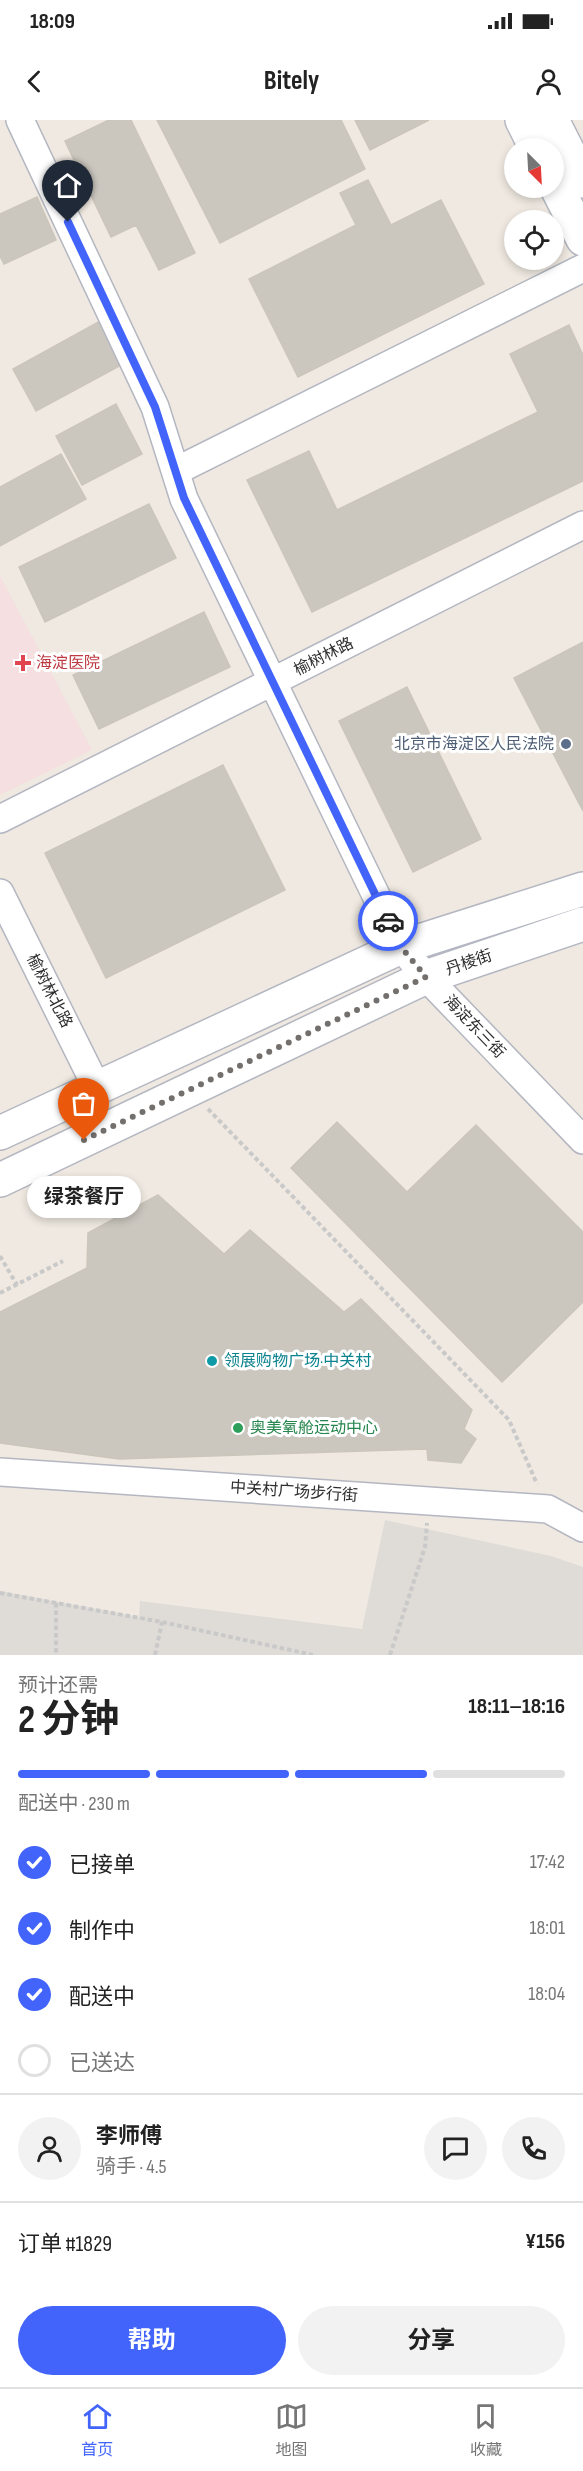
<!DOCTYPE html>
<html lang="zh">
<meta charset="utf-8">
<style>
body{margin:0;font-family:"Sofia Sans Condensed","Noto Sans SC",sans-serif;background:#f2f2f2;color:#222;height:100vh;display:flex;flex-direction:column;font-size:22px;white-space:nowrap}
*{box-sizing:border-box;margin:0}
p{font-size:20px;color:#767676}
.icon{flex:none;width:33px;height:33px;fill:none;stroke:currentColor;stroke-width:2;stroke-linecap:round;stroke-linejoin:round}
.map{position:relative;height:1535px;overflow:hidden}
.sheet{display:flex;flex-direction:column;background:#fff;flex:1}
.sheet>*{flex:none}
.needle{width:39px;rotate:156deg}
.tools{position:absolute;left:504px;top:18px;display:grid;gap:12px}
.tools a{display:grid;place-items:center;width:60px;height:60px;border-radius:50%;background:#fff;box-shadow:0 3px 9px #0003;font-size:30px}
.pin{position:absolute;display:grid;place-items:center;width:51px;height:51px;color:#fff;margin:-62px -26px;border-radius:50% 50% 50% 0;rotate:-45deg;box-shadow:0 0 6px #0007}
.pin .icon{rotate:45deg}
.courier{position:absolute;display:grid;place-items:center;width:60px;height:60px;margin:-30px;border:4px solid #4264fb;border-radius:50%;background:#fff;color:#222;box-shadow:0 2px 8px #0007}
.bubble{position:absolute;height:42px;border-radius:21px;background:#fff;box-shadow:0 3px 9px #0003;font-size:20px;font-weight:700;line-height:42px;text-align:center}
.summary em{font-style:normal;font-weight:700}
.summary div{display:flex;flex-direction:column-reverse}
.summary{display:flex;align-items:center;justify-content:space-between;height:102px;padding:0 18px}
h1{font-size:39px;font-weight:700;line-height:45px}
.bar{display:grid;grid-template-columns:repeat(4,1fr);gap:9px 6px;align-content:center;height:72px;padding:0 18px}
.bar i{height:8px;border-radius:4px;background:#e0e0e0}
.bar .current{background:#4264fb}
.bar p{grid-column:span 4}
.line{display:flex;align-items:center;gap:15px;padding:0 18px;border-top:2px solid #e0e0e0}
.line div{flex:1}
.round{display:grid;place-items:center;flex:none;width:63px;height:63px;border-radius:32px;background:#f2f2f2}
ol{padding:0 18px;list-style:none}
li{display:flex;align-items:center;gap:18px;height:66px}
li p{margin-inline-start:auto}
li .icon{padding:6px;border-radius:50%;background:#4264fb;color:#fff;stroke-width:4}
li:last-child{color:#767676}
li i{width:33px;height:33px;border:3px solid #e0e0e0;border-radius:50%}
.action{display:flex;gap:12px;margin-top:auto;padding:12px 18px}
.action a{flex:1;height:69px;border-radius:36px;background:#4264fb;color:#fff;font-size:24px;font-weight:700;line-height:69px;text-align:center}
.action a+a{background:#f2f2f2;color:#222}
.status{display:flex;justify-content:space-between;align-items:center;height:42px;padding:0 30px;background:#fff;direction:ltr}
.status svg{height:16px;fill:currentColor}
header{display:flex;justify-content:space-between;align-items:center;height:78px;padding:0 18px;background:#fff;font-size:27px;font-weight:700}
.menu{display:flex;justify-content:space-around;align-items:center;height:84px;border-top:2px solid #e0e0e0;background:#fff;font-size:16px;color:#767676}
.menu a{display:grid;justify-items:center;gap:3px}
.menu .current{color:#4264fb}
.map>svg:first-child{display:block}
.medical{fill:#f5dfe0}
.plaza{fill:#dfdcd8}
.building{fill:#cbc7bf;stroke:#cbc5ba;stroke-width:1.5}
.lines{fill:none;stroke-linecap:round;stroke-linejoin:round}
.street-casing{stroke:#b4b7c1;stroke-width:30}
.secondary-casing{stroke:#b4b7c1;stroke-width:36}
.path{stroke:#c9c9c9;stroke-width:4;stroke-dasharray:4.5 3;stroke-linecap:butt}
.street{stroke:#fff;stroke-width:27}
.secondary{stroke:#fff;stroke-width:33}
.done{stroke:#726f6d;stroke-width:6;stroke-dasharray:0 10.8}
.route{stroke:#4264fb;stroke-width:8}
.health-dot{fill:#e0444e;stroke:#fff;stroke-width:2}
.service-dot{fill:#5c6f8a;stroke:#fff;stroke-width:2}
.culture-dot{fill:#0f9aa8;stroke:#fff;stroke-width:2}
.leisure-dot{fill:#2e9e5b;stroke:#fff;stroke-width:2}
.labels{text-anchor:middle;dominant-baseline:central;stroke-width:6;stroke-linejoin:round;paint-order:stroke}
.street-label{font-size:16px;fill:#2e2e2e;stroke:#fff}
.health-label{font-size:16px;fill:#be3a42;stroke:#fff;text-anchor:start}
.service-label{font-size:16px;fill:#4e5e75;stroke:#fff;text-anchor:end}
.culture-label{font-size:16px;fill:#0d838f;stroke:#fff;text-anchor:start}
.leisure-label{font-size:16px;fill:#27864d;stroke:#fff;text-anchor:start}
</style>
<div class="status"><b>18:09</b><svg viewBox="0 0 49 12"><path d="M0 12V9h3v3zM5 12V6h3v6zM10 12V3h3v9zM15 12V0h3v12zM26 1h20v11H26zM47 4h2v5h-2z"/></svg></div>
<header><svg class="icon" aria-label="back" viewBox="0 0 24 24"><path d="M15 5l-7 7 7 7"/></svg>Bitely<svg class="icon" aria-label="person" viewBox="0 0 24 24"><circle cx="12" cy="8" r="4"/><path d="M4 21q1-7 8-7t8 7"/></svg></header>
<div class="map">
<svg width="583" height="1535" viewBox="0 0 583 1535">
<rect width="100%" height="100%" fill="#efe9e1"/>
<!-- medical -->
<path class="medical" d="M0 456 92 630 0 675Z"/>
<!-- plaza -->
<path class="plaza" d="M385 1400 551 1436 583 1447V1535H0V1471L139 1497 140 1481 362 1509Z"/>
<!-- building -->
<path class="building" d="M109 0H131L195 133 159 150 136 105 111 117 65 21Z
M157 0H341L365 49 220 123Z
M355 0H429L370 30Z
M368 60 391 105 441 80 484 164 298 257 249 159 356 105 340 73Z
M37 77 56 120 4 144 0 136V94Z
M102 200 125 243 36 291 13 249Z
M569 205 583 235V361L312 492 247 360 309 331 337 390 538 292 510 234Z
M116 284 142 334 82 365 56 316Z
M61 334 86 379 0 426V367Z
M149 384 176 438 45 502 19 447Z
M204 492 230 547 99 609 73 555Z
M583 522V691L514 558Z
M407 567 481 719 413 752 339 601Z
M223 645 285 770 106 858 45 733Z
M337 1002 407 1072 476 1005 583 1112V1182L502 1262 291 1048Z
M158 1075 224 1134 250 1110 344 1192 361 1179 472 1290 464 1309 476 1319 461 1343 428 1340 427 1329 119 1339 0 1323V1192L87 1148 88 1113Z"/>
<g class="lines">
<defs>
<path id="street" d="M20 0 155 287 184 379 401 827 426 857 583 1020
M176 351 583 148
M0 699 583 405
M0 773 97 968
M0 1352 548 1389 583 1408"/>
<path id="secondary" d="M522 0 536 28
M552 0 583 61
M554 62 583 119
M0 1013 401 827 583 769
M0 1060 426 857 583 804"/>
</defs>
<!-- street casing -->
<use href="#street" class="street-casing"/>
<!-- secondary casing -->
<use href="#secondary" class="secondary-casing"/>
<!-- path -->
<path class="path" d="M208 989 509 1300 537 1364
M0 1136 17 1165
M0 1173 63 1141
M0 1473 162 1502 313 1535
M56 1483V1535
M155 1535 162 1502
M390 1535 425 1427 427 1403"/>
<!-- street -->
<use href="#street" class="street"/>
<!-- secondary -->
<use href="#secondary" class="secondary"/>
</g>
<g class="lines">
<!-- done -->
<path class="done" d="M84 1020 426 857 401 827 388 801"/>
<!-- route -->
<path class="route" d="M68 102 155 287 184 378 388 801"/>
</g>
<!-- markers -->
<path class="health-dot" d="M20 534h6v6h6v6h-6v6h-6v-6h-6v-6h6z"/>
<circle class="service-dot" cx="566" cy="624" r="6"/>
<circle class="culture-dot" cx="212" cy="1241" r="6"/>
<circle class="leisure-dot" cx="238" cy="1308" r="6"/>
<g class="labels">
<!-- street labels -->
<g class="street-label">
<text transform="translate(324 537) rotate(-27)">榆树林路</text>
<text transform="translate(469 843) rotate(-19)">丹棱街</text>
<text transform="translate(49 871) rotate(63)">榆树林北路</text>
<text transform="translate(474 907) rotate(46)">海淀东三街</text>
<text transform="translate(294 1372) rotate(4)">中关村广场步行街</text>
</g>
<!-- health labels -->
<g class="health-label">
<text x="36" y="543">海淀医院</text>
</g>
<!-- service labels -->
<g class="service-label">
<text x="554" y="624">北京市海淀区人民法院</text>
</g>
<!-- culture labels -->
<g class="culture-label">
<text x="224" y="1241">领展购物广场·中关村</text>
</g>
<!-- leisure labels -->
<g class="leisure-label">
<text x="250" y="1308">奥美氧舱运动中心</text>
</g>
</g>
</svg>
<div class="tools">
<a><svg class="needle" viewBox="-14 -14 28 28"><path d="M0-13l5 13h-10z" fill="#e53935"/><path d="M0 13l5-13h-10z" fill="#767676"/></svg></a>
<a><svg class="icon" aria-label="locate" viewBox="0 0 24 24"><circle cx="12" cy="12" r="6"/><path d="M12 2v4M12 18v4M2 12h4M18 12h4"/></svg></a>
</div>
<div class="pin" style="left:84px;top:1020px;background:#ea580c"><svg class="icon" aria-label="bag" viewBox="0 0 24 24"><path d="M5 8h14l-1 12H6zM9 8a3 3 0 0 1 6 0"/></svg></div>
<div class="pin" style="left:68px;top:102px;background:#1f2937"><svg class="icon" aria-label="home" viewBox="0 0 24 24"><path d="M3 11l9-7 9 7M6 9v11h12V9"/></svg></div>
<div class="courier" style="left:388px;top:801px"><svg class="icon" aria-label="car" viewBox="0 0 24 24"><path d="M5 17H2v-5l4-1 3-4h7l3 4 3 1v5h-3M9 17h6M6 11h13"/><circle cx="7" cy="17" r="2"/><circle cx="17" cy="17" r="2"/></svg></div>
<div class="bubble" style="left:27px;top:1056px;width:114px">绿茶餐厅</div>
</div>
<section class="sheet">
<div class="summary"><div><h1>2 分钟</h1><p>预计还需</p></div><em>18:11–18:16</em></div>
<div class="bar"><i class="current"></i><i class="current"></i><i class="current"></i><i></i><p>配送中 · 230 m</p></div>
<ol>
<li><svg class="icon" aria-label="check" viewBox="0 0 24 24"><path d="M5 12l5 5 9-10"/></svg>已接单<p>17:42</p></li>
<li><svg class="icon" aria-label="check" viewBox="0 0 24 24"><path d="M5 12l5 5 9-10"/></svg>制作中<p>18:01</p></li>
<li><svg class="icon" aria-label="check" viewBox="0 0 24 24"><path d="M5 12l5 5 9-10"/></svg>配送中<p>18:04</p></li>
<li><i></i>已送达</li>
</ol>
<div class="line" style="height:108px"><a class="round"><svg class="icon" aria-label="person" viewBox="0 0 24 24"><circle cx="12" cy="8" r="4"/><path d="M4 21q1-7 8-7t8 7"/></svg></a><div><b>李师傅</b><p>骑手 · 4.5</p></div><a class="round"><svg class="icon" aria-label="chat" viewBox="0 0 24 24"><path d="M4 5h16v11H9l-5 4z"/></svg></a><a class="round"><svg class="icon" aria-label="phone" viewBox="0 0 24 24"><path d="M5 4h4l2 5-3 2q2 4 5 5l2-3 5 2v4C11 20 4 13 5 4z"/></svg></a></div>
<div class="line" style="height:78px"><div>订单 #1829</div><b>¥156</b></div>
<div class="action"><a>帮助</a><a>分享</a></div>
</section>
<nav class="menu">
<a class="current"><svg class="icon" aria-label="home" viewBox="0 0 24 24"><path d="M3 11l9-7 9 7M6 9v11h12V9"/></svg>首页</a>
<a><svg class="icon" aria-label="map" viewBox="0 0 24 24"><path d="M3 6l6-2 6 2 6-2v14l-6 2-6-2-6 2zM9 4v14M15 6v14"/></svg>地图</a>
<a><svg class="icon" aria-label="saved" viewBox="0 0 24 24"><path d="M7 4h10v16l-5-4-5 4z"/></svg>收藏</a>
</nav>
